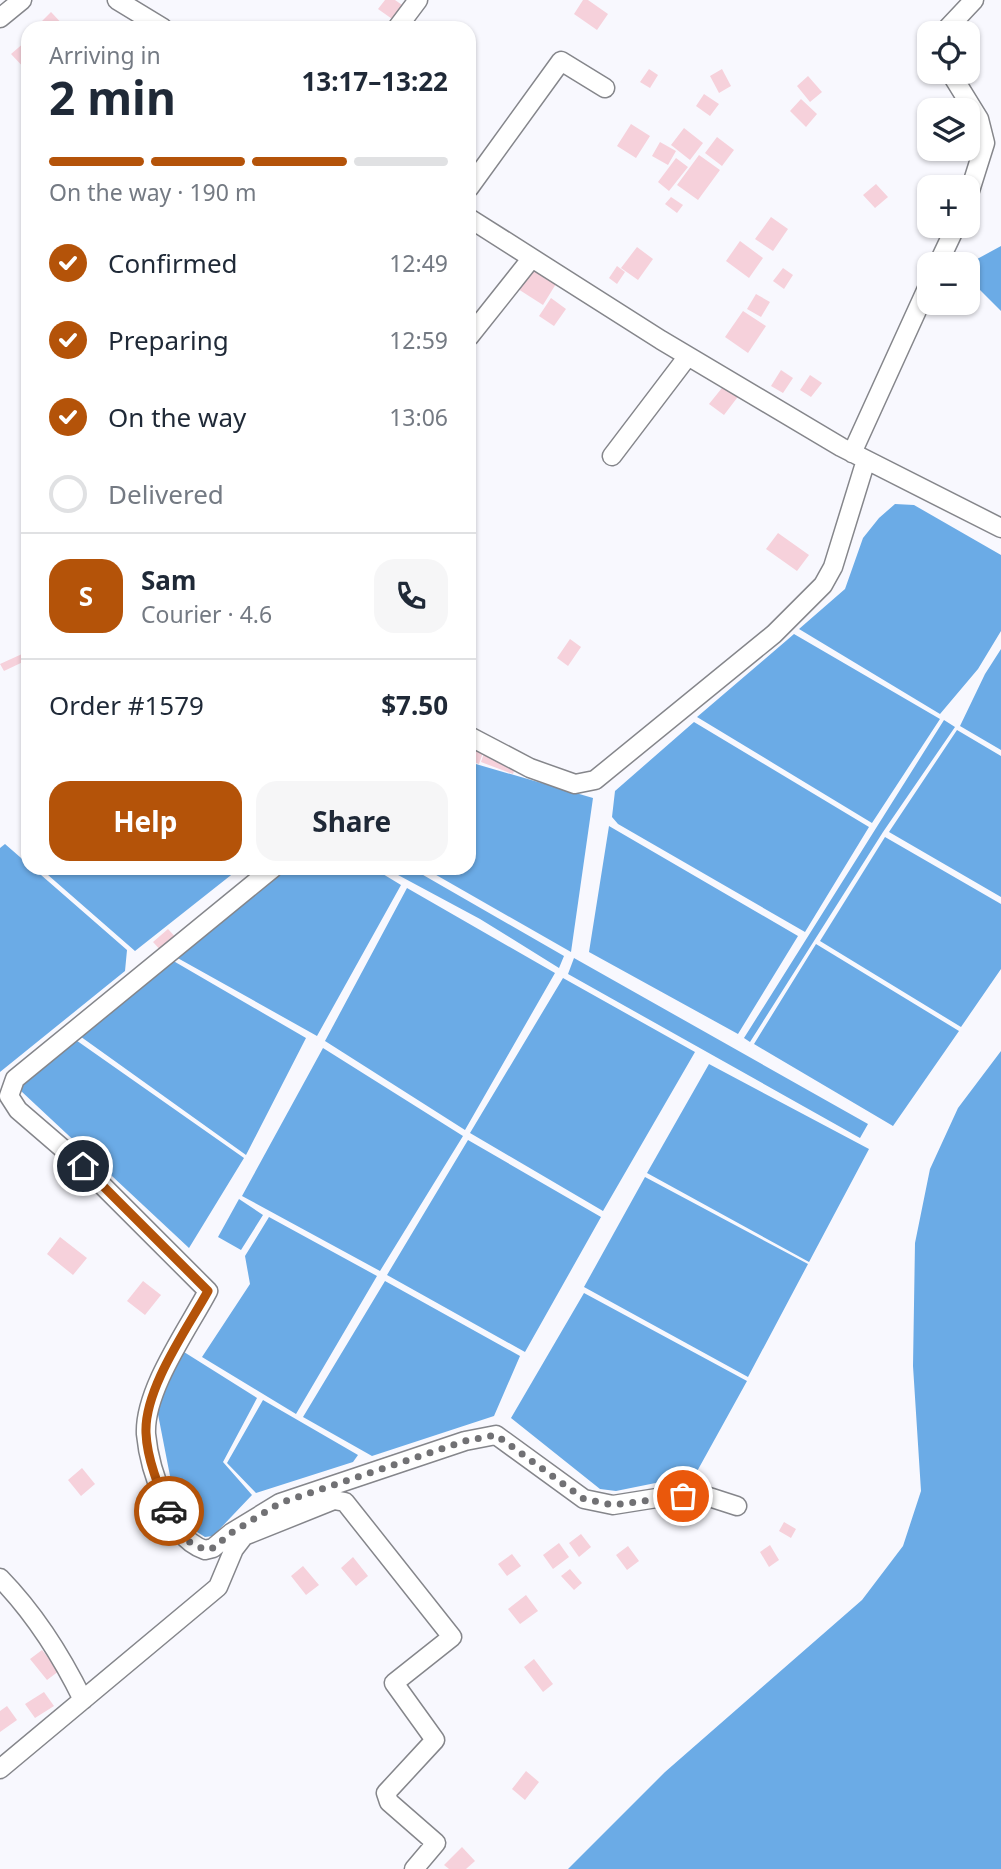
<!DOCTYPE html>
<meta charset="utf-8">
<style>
body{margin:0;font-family:"Noto Sans",sans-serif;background:#f6f6f7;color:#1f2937;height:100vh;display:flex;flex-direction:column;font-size:26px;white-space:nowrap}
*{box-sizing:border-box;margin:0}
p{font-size:23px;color:#747a83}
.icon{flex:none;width:38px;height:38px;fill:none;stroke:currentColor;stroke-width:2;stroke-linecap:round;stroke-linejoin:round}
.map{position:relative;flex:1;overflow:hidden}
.drawer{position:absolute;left:21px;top:21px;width:455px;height:854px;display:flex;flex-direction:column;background:#fff;border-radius:21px;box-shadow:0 2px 5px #0004}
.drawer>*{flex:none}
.fabs{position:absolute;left:917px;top:21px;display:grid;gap:14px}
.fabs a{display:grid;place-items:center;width:63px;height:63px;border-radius:14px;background:#fff;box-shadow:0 2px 5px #0004;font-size:35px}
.pin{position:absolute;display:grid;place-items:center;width:60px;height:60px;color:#fff;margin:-30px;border:4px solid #fff;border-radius:50%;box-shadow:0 2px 7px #0007}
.courier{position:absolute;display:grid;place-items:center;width:70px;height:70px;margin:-35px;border:5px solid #b45309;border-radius:50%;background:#fff;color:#222;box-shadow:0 2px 9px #0007}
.overview em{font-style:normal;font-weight:700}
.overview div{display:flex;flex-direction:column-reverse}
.overview{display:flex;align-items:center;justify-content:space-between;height:119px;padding:0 28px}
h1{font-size:46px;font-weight:700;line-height:52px}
.bar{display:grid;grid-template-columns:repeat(4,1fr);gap:10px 7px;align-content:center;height:84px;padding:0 28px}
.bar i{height:9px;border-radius:5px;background:#e0e1e3}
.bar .current{background:#b45309}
.bar p{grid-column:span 4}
.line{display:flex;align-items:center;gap:18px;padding:0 28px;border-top:2px solid #e0e1e3}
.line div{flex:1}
.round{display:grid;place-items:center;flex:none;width:74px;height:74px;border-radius:21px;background:#f6f6f7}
ol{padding:0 28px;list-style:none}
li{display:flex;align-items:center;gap:21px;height:77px}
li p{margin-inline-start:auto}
li .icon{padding:7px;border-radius:50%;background:#b45309;color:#fff;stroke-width:4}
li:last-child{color:#747a83}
li i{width:38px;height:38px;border:4px solid #e0e1e3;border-radius:50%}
.cta{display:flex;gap:14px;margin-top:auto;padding:14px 28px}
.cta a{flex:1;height:80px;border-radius:21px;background:#b45309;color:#fff;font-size:28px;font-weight:700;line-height:80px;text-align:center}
.cta a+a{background:#f6f6f7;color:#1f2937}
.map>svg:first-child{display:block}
.water{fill:#6babe6}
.building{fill:#f6d1db}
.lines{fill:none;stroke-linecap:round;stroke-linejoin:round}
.minor-casing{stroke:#85868b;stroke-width:21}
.minor{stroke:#fff;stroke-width:18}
.done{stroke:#717174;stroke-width:7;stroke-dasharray:0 12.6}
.route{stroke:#b45309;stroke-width:9}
</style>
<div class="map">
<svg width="1001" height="1869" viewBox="0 0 1001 1869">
<rect width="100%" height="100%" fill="#f8f8fe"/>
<!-- water -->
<path class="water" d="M1001 246V311L968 278V264Z
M895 504 914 505 1001 555V631L978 669 940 714 799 629 845 589 863 538 879 518Z
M794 634 940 719 872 823 697 717Z
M1001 649V750L960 726 985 674Z
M944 720 955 727 883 832 750 1042 744 1038Z
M694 722 869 827 805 932 618 824 612 817 615 791Z
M957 730 1001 756V897L889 832Z
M469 762 593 798 571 952 424 868H469Z
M609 826 798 936 738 1034 589 952Z
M885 837 1001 904V969L961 1027 820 941Z
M5 844 28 864V868H33L127 950 125 971 0 1072V848Z
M40 868H240L135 951Z
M284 868H373L401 885 317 1036 174 956Z
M385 868H411L564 956 559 968 480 919Z
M407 888 555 973 465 1130 325 1041Z
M816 944 959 1031 893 1126 754 1044Z
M574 958 868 1124 860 1138 568 974Z
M170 959 306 1038 246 1155 77 1034Z
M563 978 695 1052 603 1211 470 1133Z
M73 1038 244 1158 189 1248 21 1091 20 1081Z
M323 1048 463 1136 380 1271 242 1196Z
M1001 1051V1869H568L665 1772 862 1600 903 1546 921 1491 913 1366 915 1243 930 1169 958 1108Z
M709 1064 869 1149 809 1262 647 1173Z
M468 1140 601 1217 525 1352 387 1275Z
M645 1177 808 1264 748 1377 584 1287Z
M239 1199 263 1215 241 1250 218 1237Z
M269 1217 377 1276 296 1414 202 1357 250 1284 245 1256Z
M385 1281 520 1356 494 1416 372 1456 303 1417Z
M584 1293 747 1381 695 1475 616 1491 600 1489 511 1418Z
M184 1352 257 1398 223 1462 252 1495 213 1536 205 1537 197 1532 171 1481 156 1404Z
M263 1400 358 1455 353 1462 256 1493 227 1463Z"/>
<!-- building -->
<path class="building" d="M385 0H395L405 7 395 21 378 9Z
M583 0H588L608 14 597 30 574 14Z
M51 12 66 28H43L39 24Z
M25 42 28 45V72L11 54Z
M649 69 658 75 650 88 640 82Z
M722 69 731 86 719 93 710 76Z
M808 76 822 92 810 102 797 86Z
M704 94 719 104 710 116 696 106Z
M801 99 817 114 806 127 790 111Z
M631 124 650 136 636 158 617 146Z
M684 128 703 143 690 160 671 145Z
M717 137 734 150 722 166 705 153Z
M660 142 676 151 668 165 652 156Z
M699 155 720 170 698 200 677 185Z
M676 158 688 167 669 191 658 182Z
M876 184 888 197 875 208 863 195Z
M671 197 683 205 677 213 665 204Z
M771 217 788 229 773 251 755 239Z
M740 241 763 258 749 278 726 261Z
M637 247 653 259 638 280 621 268Z
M534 264 559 279 543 305 518 289Z
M617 266 625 272 617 284 609 278Z
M783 268 793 275 784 289 773 281Z
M756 294 770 302 761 317 747 309Z
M551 298 566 309 554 326 539 316Z
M743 311 766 326 748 353 725 337Z
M781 370 793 378 783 393 771 386Z
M810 375 822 383 811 397 800 390Z
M726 383 740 394 724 415 709 404Z
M778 533 809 555 797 571 766 549Z
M570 639 581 647 568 666 557 658Z
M22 654 25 661 4 671 0 664Z
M469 738 486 744 479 764 469 760Z
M485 750 517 762 513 774 481 762Z
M168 929 178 940 163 953 153 942Z
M60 1237 87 1258 73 1275 47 1254Z
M143 1281 161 1295 145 1315 127 1301Z
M82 1468 95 1484 81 1496 68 1480Z
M784 1522 796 1529 791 1538 779 1531Z
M581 1534 591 1547 579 1557 569 1543Z
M559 1543 569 1557 553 1569 543 1555Z
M770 1545 779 1560 769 1567 760 1552Z
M628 1546 639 1561 627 1570 616 1555Z
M512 1554 521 1566 507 1576 498 1564Z
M353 1557 368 1576 356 1586 341 1568Z
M303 1566 319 1585 306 1595 291 1576Z
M570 1569 582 1583 574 1590 561 1576Z
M526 1595 538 1611 520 1624 508 1609Z
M42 1650 59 1671 47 1680 30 1659Z
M534 1659 553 1684 543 1692 524 1667Z
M44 1692 54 1706 35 1718 25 1704Z
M7 1706 17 1720 0 1732V1711Z
M526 1771 539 1782 525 1800 512 1789Z
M462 1847 475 1861 466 1869H449L444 1865Z"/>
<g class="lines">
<defs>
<path id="minor" d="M117 0 163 28
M0 18 22 0
M397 28 418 0
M943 33 974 0
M950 72 979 119 985 143 968 197
M469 188 561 61 605 88
M469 218 661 340 841 447 1001 528
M938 264 956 226
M469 337 531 259
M852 453 929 284
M612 456 688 356
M469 736 530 768 575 784 595 780 774 634 823 585 833 567 866 460
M273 868 15 1079 9 1096 18 1110 83 1166 208 1291C188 1329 144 1390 146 1434 148 1456 156 1482 165 1502 174 1523 182 1542 205 1550L213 1548 231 1533 280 1503 465 1441 496 1435 584 1499 613 1505 663 1497 703 1495 737 1506
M0 1578C35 1614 61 1655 83 1700
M0 1769 218 1587 234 1549 244 1536 334 1500 345 1502 452 1637 394 1683 435 1740 386 1793 389 1802 436 1843 414 1869"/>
</defs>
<!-- minor casing -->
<use href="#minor" class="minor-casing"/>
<!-- minor -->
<use href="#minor" class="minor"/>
</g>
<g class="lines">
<!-- done -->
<path class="done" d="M169 1511 186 1540 205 1550 213 1548 231 1533 280 1503 465 1441 496 1435 584 1499 613 1505 683 1496"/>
<!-- route -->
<path class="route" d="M83 1166 208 1291C187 1329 144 1389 146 1433 147 1459 159 1488 169 1511"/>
</g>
</svg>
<div class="fabs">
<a><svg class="icon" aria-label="locate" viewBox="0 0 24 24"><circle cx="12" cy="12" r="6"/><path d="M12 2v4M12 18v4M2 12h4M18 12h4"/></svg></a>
<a><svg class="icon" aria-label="layers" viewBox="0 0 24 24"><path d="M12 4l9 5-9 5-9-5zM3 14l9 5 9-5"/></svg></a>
<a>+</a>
<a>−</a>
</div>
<div class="pin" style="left:683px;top:1496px;background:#ea580c"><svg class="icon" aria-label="bag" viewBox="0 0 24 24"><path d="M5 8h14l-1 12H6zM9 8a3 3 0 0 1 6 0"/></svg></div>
<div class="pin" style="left:83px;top:1166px;background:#1f2937"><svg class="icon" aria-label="home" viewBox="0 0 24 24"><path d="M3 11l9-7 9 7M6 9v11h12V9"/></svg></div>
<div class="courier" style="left:169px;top:1511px"><svg class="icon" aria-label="car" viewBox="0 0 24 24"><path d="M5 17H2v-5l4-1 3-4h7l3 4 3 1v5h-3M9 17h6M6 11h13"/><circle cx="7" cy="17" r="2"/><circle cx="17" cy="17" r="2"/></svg></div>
<section class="drawer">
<div class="overview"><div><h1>2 min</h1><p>Arriving in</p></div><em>13:17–13:22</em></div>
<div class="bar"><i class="current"></i><i class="current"></i><i class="current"></i><i></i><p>On the way · 190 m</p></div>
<ol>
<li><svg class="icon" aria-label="check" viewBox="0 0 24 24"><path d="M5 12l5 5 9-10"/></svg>Confirmed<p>12:49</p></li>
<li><svg class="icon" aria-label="check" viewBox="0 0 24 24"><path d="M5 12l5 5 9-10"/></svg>Preparing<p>12:59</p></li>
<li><svg class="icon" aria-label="check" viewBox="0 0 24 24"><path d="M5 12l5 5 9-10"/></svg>On the way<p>13:06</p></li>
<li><i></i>Delivered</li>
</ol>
<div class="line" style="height:126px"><b class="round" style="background:#b45309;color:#fff">S</b><div><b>Sam</b><p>Courier · 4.6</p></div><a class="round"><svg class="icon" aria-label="phone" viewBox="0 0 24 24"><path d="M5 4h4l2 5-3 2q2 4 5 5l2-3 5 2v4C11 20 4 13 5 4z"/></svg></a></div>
<div class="line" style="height:91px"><div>Order #1579</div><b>$7.50</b></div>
<div class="cta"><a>Help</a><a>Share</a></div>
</section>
</div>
